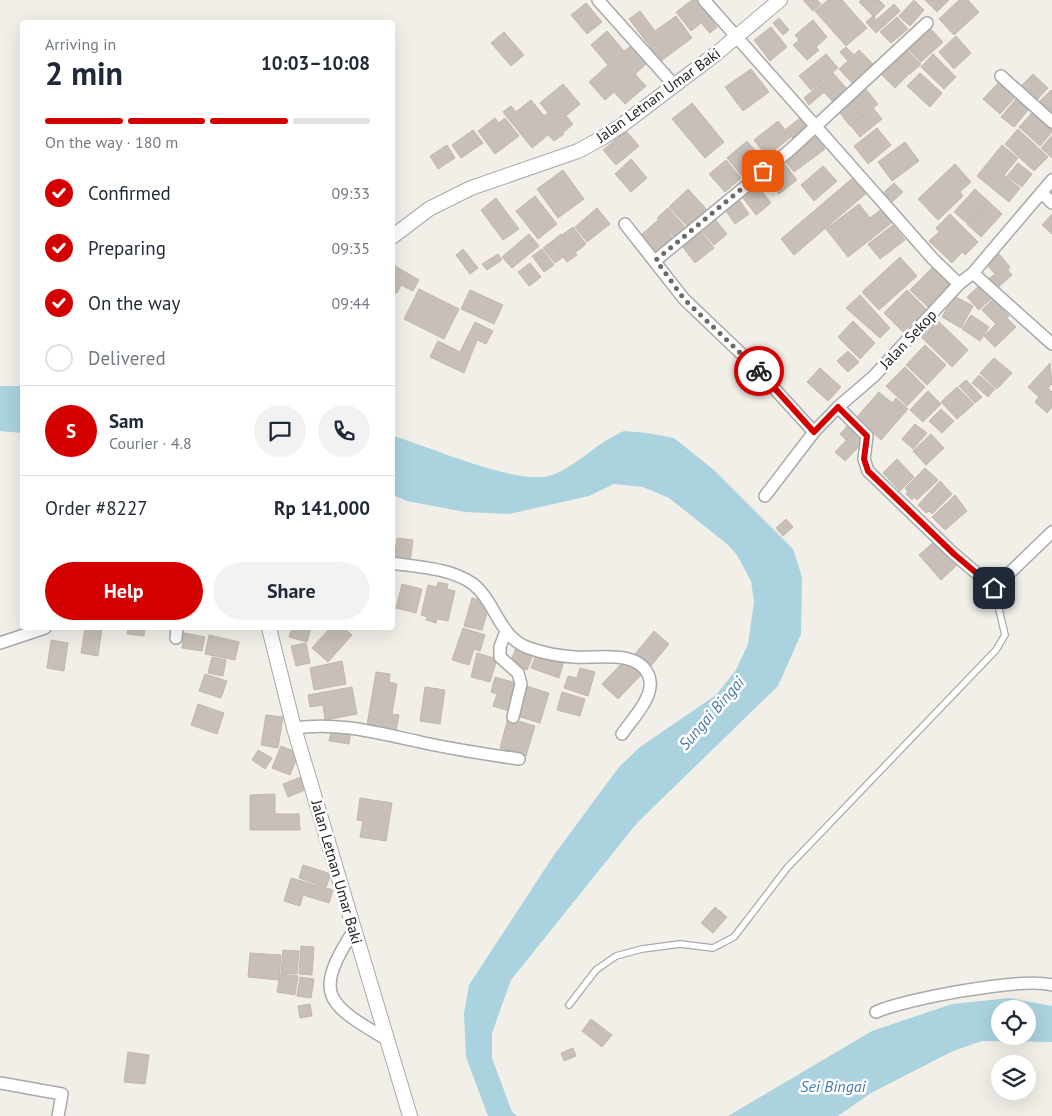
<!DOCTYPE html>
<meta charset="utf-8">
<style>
body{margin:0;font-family:"PT Sans",sans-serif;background:#f2f2f3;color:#1f2937;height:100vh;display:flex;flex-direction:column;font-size:19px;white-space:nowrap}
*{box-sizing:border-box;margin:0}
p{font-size:16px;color:#747a83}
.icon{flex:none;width:28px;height:28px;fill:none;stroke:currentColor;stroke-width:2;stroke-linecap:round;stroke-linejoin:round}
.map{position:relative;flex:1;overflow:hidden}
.sheet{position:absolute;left:20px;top:20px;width:375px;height:610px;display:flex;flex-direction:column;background:#fff;border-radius:5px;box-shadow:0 5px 20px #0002}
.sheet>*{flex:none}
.tools{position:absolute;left:991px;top:1000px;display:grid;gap:10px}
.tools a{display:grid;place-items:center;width:45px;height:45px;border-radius:50%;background:#fff;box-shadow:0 5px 20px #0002;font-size:25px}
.pin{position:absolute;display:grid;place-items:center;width:42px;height:42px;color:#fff;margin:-21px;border-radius:10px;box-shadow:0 2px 8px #0006}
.courier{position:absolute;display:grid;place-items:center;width:50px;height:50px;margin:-25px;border:4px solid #d40000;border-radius:50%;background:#fff;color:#222;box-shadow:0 1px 6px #0007}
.overview em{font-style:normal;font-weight:800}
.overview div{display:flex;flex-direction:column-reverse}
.overview{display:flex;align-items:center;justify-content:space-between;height:85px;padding:0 25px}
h1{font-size:32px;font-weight:800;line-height:38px}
.bar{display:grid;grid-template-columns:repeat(4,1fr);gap:8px 5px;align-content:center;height:60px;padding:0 25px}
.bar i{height:6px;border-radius:4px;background:#e0e1e3}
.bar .on{background:#d40000}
.bar p{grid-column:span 4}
.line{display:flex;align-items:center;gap:12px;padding:0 25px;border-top:1px solid #e0e1e3}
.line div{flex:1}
.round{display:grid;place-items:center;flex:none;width:52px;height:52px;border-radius:26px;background:#f2f2f3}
ol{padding:0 25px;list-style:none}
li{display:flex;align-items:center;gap:15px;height:55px}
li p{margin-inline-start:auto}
li .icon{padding:5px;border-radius:50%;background:#d40000;color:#fff;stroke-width:4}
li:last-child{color:#747a83}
li i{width:28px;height:28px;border:2px solid #e0e1e3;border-radius:50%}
.button{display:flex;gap:10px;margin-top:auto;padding:10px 25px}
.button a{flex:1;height:58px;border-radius:30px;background:#d40000;color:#fff;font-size:20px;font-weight:800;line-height:58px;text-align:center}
.button a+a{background:#f2f2f3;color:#1f2937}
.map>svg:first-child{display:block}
.water{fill:#aad3df;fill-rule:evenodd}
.building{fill:#c7bfb8;stroke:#c4b6ab}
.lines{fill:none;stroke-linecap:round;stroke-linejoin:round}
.service-casing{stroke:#a9a9a9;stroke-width:8}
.minor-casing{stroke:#a9a9a9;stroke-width:14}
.tertiary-casing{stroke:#a9a9a9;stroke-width:16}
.service{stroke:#fff;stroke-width:5.5}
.minor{stroke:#fff;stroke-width:11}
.tertiary{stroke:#fff;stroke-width:14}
.done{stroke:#6b6a68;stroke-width:5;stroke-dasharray:0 9}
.route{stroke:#d40000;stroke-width:6}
.labels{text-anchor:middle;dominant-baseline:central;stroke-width:5;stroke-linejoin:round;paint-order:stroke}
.street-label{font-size:15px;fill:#222;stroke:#fff}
.water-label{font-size:16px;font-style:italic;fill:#4a7aab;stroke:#fff}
</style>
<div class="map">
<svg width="1052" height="1116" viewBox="0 0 1052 1116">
<rect width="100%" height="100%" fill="#f2efe9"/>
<!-- water -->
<path class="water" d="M0 386H22V433L0 431Z
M624 431 648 433 674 438 714 470 793 549 802 577 801 634 778 686 637 823 511 980 492 1033V1058L512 1112 517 1116H488L466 1057 464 1013 469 985 554 855 619 767 640 747 716 695 736 670 748 644 754 602 751 581 737 555 727 544 669 498 643 487 614 484 589 496 509 514 465 512 407 501 393 495V436C429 446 518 487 552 475 579 465 597 442 624 431Z
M1010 998 1052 1006V1042L982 1041 953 1051 871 1093 838 1116H728L872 1031 952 1004ZM1000 1009H1028V1036H1000Z"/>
<!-- building -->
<path class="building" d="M692 0H697L717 27 710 33 701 23 691 31 676 12Z
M803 0H817L821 4 813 11Z
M828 0H842L867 28 846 46 815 11Z
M861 0H879L885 6 874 17 859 2Z
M914 0 924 10 910 26 899 16Z
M925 0H949L937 12Z
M959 0H968L979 12 954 35 939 19Z
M586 3 602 22 587 34 571 15Z
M894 4 900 11 876 33 866 22 873 16 876 20Z
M640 11 655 31 676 16 692 38 661 61 629 19Z
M897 17 908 29 891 43 880 32Z
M779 18 789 30 783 35 773 23Z
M813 20 827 37 816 47 819 50 807 60 793 45 799 40 795 35Z
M771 27 787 47 770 61 754 40Z
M929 27 943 42 921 62 907 48Z
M607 31 624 51 631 46 646 64 635 74 646 86 625 104 614 92 605 100 589 82 608 65 591 45Z
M504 32 524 55 511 66 491 43Z
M956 36 971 53 954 69 939 52Z
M846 47 854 55 859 50 874 65 853 84 839 69 848 61 840 52Z
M905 48 921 64 910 74 895 58Z
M826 54 838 68 811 90 799 76Z
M933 54 956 77 944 89 921 67Z
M896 60 909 74 895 88 881 74Z
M751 69 769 92 743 111 725 87Z
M833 73 848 90 834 103 824 92 809 105 804 98Z
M920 73 942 93 930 107 907 86Z
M1033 74 1048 88 1036 101 1021 86Z
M1001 80 1017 95 1000 114 983 99Z
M563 84 580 104 566 116 573 124 564 132 540 103Z
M864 87 878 104 850 126 837 109Z
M1051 90 1052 91V117L1038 103Z
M1016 99 1029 109 1014 127 1001 117Z
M531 100 544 116 548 113 564 134 554 141 548 135 532 148 503 112 511 106 516 112Z
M692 103 724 142 705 158 672 119Z
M873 108 882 119 860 137 851 126Z
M1035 110 1052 125V132L1040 146 1019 127Z
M804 115 810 124 793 138 786 129Z
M495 118 499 123 505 118 519 136 495 154 478 131Z
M778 121 791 137 767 156 754 140Z
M877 128 891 145 868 164 854 146Z
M1018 129 1048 157 1034 171 1005 144Z
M473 130 483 143 461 158 452 145Z
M626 131 639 146 616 165 603 150Z
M815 135 825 149 794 172 784 159Z
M1052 136V158L1041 148Z
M747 141 766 164 746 181 727 158Z
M905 142 919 161 892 181 878 162Z
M447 145 455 158 438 169 430 156Z
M1002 145 1018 158 1004 175 1020 188 1009 202 977 176Z
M631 159 647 178 631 192 615 174Z
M781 159 797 180 779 194 763 173Z
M726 160 741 178 725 192 709 174Z
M1018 163 1032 174 1022 187 1007 176Z
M955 164 971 182 960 192 963 196 938 220 918 199Z
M823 166 837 181 814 201 801 185Z
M563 170 584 199 558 218 537 189Z
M855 176 869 191 794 255 781 239Z
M755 182 771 203 756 215 740 194Z
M894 183 903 192 891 203 882 194Z
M688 189 708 211 689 228 669 207Z
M975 189 988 201 967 223 954 212Z
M535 196 557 224 538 239 516 211Z
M496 198 519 229 503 240 481 210Z
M738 198 749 214 735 224 724 208Z
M988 201 1002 214 981 237 967 224Z
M859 204 870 218 883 208 894 221 848 257 826 229Z
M597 208 610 224 587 242 575 227Z
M668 208 687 229 676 239 657 218Z
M950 214 978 242 965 255 962 252 952 263 929 241 939 232 936 228Z
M1052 214V234L1042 225Z
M714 218 727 234 714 245 701 229Z
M658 220 674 239 656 254 640 236Z
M893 225 905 240 880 259 868 244Z
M573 227 586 244 576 252 562 235Z
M701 231 714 248 695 263 682 246Z
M529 234 539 246 512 268 502 257Z
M561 234 577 255 567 262 551 242Z
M551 242 563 257 555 263 543 248Z
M463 249 478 268 470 274 456 255Z
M542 249 554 265 544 272 532 256Z
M498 254 502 260 487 270 482 264Z
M999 254 1010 267 1008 270 1012 275 995 290 987 280 995 274 987 265Z
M900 257 917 276 879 310 862 292Z
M530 263 541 277 529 286 518 272Z
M935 265 952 282 928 307 910 290Z
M395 266 419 280 413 291 401 285 397 293 392 291V271Z
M982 283 994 296 979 310 967 297Z
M419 289 459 309 444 339 404 319Z
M470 290 503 305 494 324 461 309Z
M907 290 927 310 903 332 884 313Z
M860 295 890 328 880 338 846 308Z
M954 296 973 306 961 328 942 317Z
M993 299 1009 316 1007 318 1016 327 995 347 984 336 996 324 982 310Z
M971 315 989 327 980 341 962 329Z
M933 316 968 350 952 367 917 333Z
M853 321 875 343 860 359 838 337Z
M475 322 493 331 486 344 477 340 464 373 430 357 438 341 460 352Z
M925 345 946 365 927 385 906 365Z
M848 351 859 362 848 372 837 361Z
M994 358 1012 373 997 389 980 373Z
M1050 363 1052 384 1048 388 1052 392V407L1047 413 1035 402 1039 397 1028 387Z
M905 367 925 387 907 406 886 386Z
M820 368 841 387 828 401 807 382Z
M979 375 995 389 988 397 972 383Z
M966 380 982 397 975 403 959 386Z
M957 387 974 404 957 419 941 402Z
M928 391 941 404 923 422 910 410Z
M879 392 892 403 896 398 908 409 881 440 856 418Z
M941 409 954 421 942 433 929 421Z
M850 423 857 429 846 440 840 434Z
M915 424 927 433 913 449 902 439Z
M857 429 867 438 845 461 835 452Z
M931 434 944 448 926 465 913 451Z
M897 459 914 477 900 491 883 473Z
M925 468 938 480 917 500 914 497 912 500 906 494 908 492 905 488Z
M940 481 952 494 932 514 929 511 926 513 918 505Z
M955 495 967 511 945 530 932 517Z
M786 519 793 527 783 536 776 528Z
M397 538 413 540 410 562 394 560Z
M936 540 957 565 941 580 919 555Z
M438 582 448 584 447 589 455 591 448 621 437 619 436 623 426 620 427 617 421 615 428 585 437 587Z
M402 584 422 589 416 613 396 608Z
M472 598 490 603 482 630 464 626Z
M85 628H102L98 656 81 653Z
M128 628H145L144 636 127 634Z
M292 628H311L307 642 289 637Z
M330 628H344L352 635 328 662 312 648Z
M463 628 485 635 480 651 474 649 469 665 452 660Z
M654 631 669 644 650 667 635 654Z
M184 633 205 637 202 651 182 648Z
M209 635 239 642 235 660 205 654Z
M51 640 68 643 64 671 47 668Z
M306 643 310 663 296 666 291 646Z
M516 648 533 655 527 670 510 663Z
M537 652 564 661 559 678 531 668Z
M477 653 497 659 490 682 471 677Z
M212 657 226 660 223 676 208 673Z
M625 660 641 675 618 699 602 684Z
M342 661 346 684 314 690 310 668Z
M580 668 595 672 588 696 564 688 568 676 577 678Z
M376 672 390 674 389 682 397 684 392 714 399 715 396 730 367 725Z
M205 674 227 681 221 698 199 691Z
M495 677 520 684 512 712 493 706 497 694 491 692Z
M526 686 549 693 540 723 517 716Z
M352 687 357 714 325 720 323 705 310 707 308 695Z
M425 687 445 690 440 724 420 721Z
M562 692 585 699 580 716 557 710Z
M198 704 224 713 217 734 191 725Z
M266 715 283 717 278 748 261 745Z
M508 718 535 726 526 756 500 748Z
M332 727 351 730 349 744 329 741Z
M281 746 299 753 290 775 272 768Z
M258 750 272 758 265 769 252 760Z
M301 777 305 790 288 797 283 784Z
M275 794V814H299L300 830H250V795Z
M360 798 392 803 386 841 360 837 363 821 357 820Z
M303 865 331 874 326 887 299 878Z
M291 878 333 890 329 903 303 895 300 906 284 901Z
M715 907 727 917 713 933 701 923Z
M301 946 314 947 312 975 299 974Z
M283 950 299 951 297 974 281 973Z
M250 953 281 955 279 980 248 977Z
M280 974 298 976 295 995 277 992Z
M300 977 314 979 311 998 297 996Z
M310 1004 312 1016 300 1018 298 1006Z
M591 1019 612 1035 602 1047 582 1031Z
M573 1048 576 1056 564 1061 561 1053Z
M128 1052 149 1055 145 1084 124 1082Z"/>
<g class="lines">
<defs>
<path id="service" d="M569 1005 596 970 616 956 642 949 680 944 713 948 734 937 787 868 996 650 1005 635 994 588"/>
<path id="minor" d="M598 0 674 85
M704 0 933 259 959 284
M1001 76 1052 122
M1042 193 1052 203
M625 224 684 299 751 363 814 432
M656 260 790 150 927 23
M973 273 1052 344
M838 407 867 436 864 459 868 471 954 554 994 588 1052 532
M765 496 814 432 838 407 874 376 959 284 973 273 1052 180
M392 563C418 567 451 568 473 584 496 602 499 638 529 648 543 653 559 656 574 657 595 659 636 649 648 674 658 694 632 719 622 734
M506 631 500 647V657L518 673 521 684 513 717
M176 638 177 628
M0 643 45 628
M294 728C339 722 373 732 416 741 450 749 484 754 519 759
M354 930C313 994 325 1003 386 1039
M876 1012C905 999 1022 977 1052 985
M0 1083 62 1094 58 1116"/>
<path id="tertiary" d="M392 237 429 209 471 188 578 151 602 138 622 125 717 53 780 0
M269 628 294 728 410 1116"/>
</defs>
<!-- service casing -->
<use href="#service" class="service-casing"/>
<!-- minor casing -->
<use href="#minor" class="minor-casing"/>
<!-- tertiary casing -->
<use href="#tertiary" class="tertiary-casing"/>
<!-- service -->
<use href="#service" class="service"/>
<!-- minor -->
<use href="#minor" class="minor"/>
<!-- tertiary -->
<use href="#tertiary" class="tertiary"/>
</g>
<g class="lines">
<!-- done -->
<path class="done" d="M759 371 684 299 656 260 763 171"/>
<!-- route -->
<path class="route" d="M759 371 814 432 838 407 867 436 864 459 868 471 954 554 994 588"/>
</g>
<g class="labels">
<!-- street labels -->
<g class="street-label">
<text transform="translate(658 95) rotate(-36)">Jalan Letnan Umar Baki</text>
<text transform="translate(908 339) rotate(-47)">Jalan Sekop</text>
<text transform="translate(337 872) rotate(74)">Jalan Letnan Umar Baki</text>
</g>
<!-- water labels -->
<g class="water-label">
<text transform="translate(711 713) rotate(-49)">Sungai Bingai</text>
<text x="833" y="1086">Sei Bingai</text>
</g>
</g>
</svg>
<div class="tools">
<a><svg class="icon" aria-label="locate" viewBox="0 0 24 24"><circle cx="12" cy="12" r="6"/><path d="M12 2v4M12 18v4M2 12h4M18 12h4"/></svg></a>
<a><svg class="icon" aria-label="layers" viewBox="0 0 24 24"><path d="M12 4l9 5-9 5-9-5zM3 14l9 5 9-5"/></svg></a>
</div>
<div class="pin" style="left:763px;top:171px;background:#ea580c"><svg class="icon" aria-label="bag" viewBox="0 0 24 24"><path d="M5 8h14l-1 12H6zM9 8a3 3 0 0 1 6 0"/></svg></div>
<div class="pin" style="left:994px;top:588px;background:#1f2937"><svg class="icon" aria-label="home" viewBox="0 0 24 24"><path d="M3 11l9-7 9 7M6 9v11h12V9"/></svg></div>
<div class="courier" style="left:759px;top:371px"><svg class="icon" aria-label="bike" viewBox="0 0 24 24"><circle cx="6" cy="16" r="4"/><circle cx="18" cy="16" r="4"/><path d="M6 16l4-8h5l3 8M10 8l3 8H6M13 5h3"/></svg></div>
<section class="sheet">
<div class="overview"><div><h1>2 min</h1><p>Arriving in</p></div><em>10:03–10:08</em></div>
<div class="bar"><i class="on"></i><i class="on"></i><i class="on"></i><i></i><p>On the way · 180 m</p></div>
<ol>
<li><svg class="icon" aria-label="check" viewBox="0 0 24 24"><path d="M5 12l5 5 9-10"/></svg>Confirmed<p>09:33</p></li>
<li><svg class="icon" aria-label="check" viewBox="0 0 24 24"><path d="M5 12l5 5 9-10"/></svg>Preparing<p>09:35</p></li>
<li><svg class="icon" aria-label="check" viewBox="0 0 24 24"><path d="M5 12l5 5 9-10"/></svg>On the way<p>09:44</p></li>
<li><i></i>Delivered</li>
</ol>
<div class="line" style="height:90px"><b class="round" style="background:#d40000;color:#fff">S</b><div><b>Sam</b><p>Courier · 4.8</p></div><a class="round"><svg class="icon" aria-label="chat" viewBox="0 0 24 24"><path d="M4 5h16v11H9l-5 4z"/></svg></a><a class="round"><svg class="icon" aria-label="phone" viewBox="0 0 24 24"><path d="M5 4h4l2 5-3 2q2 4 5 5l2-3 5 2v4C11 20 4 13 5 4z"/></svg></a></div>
<div class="line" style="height:65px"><div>Order #8227</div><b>Rp 141,000</b></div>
<div class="button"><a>Help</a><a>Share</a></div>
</section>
</div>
